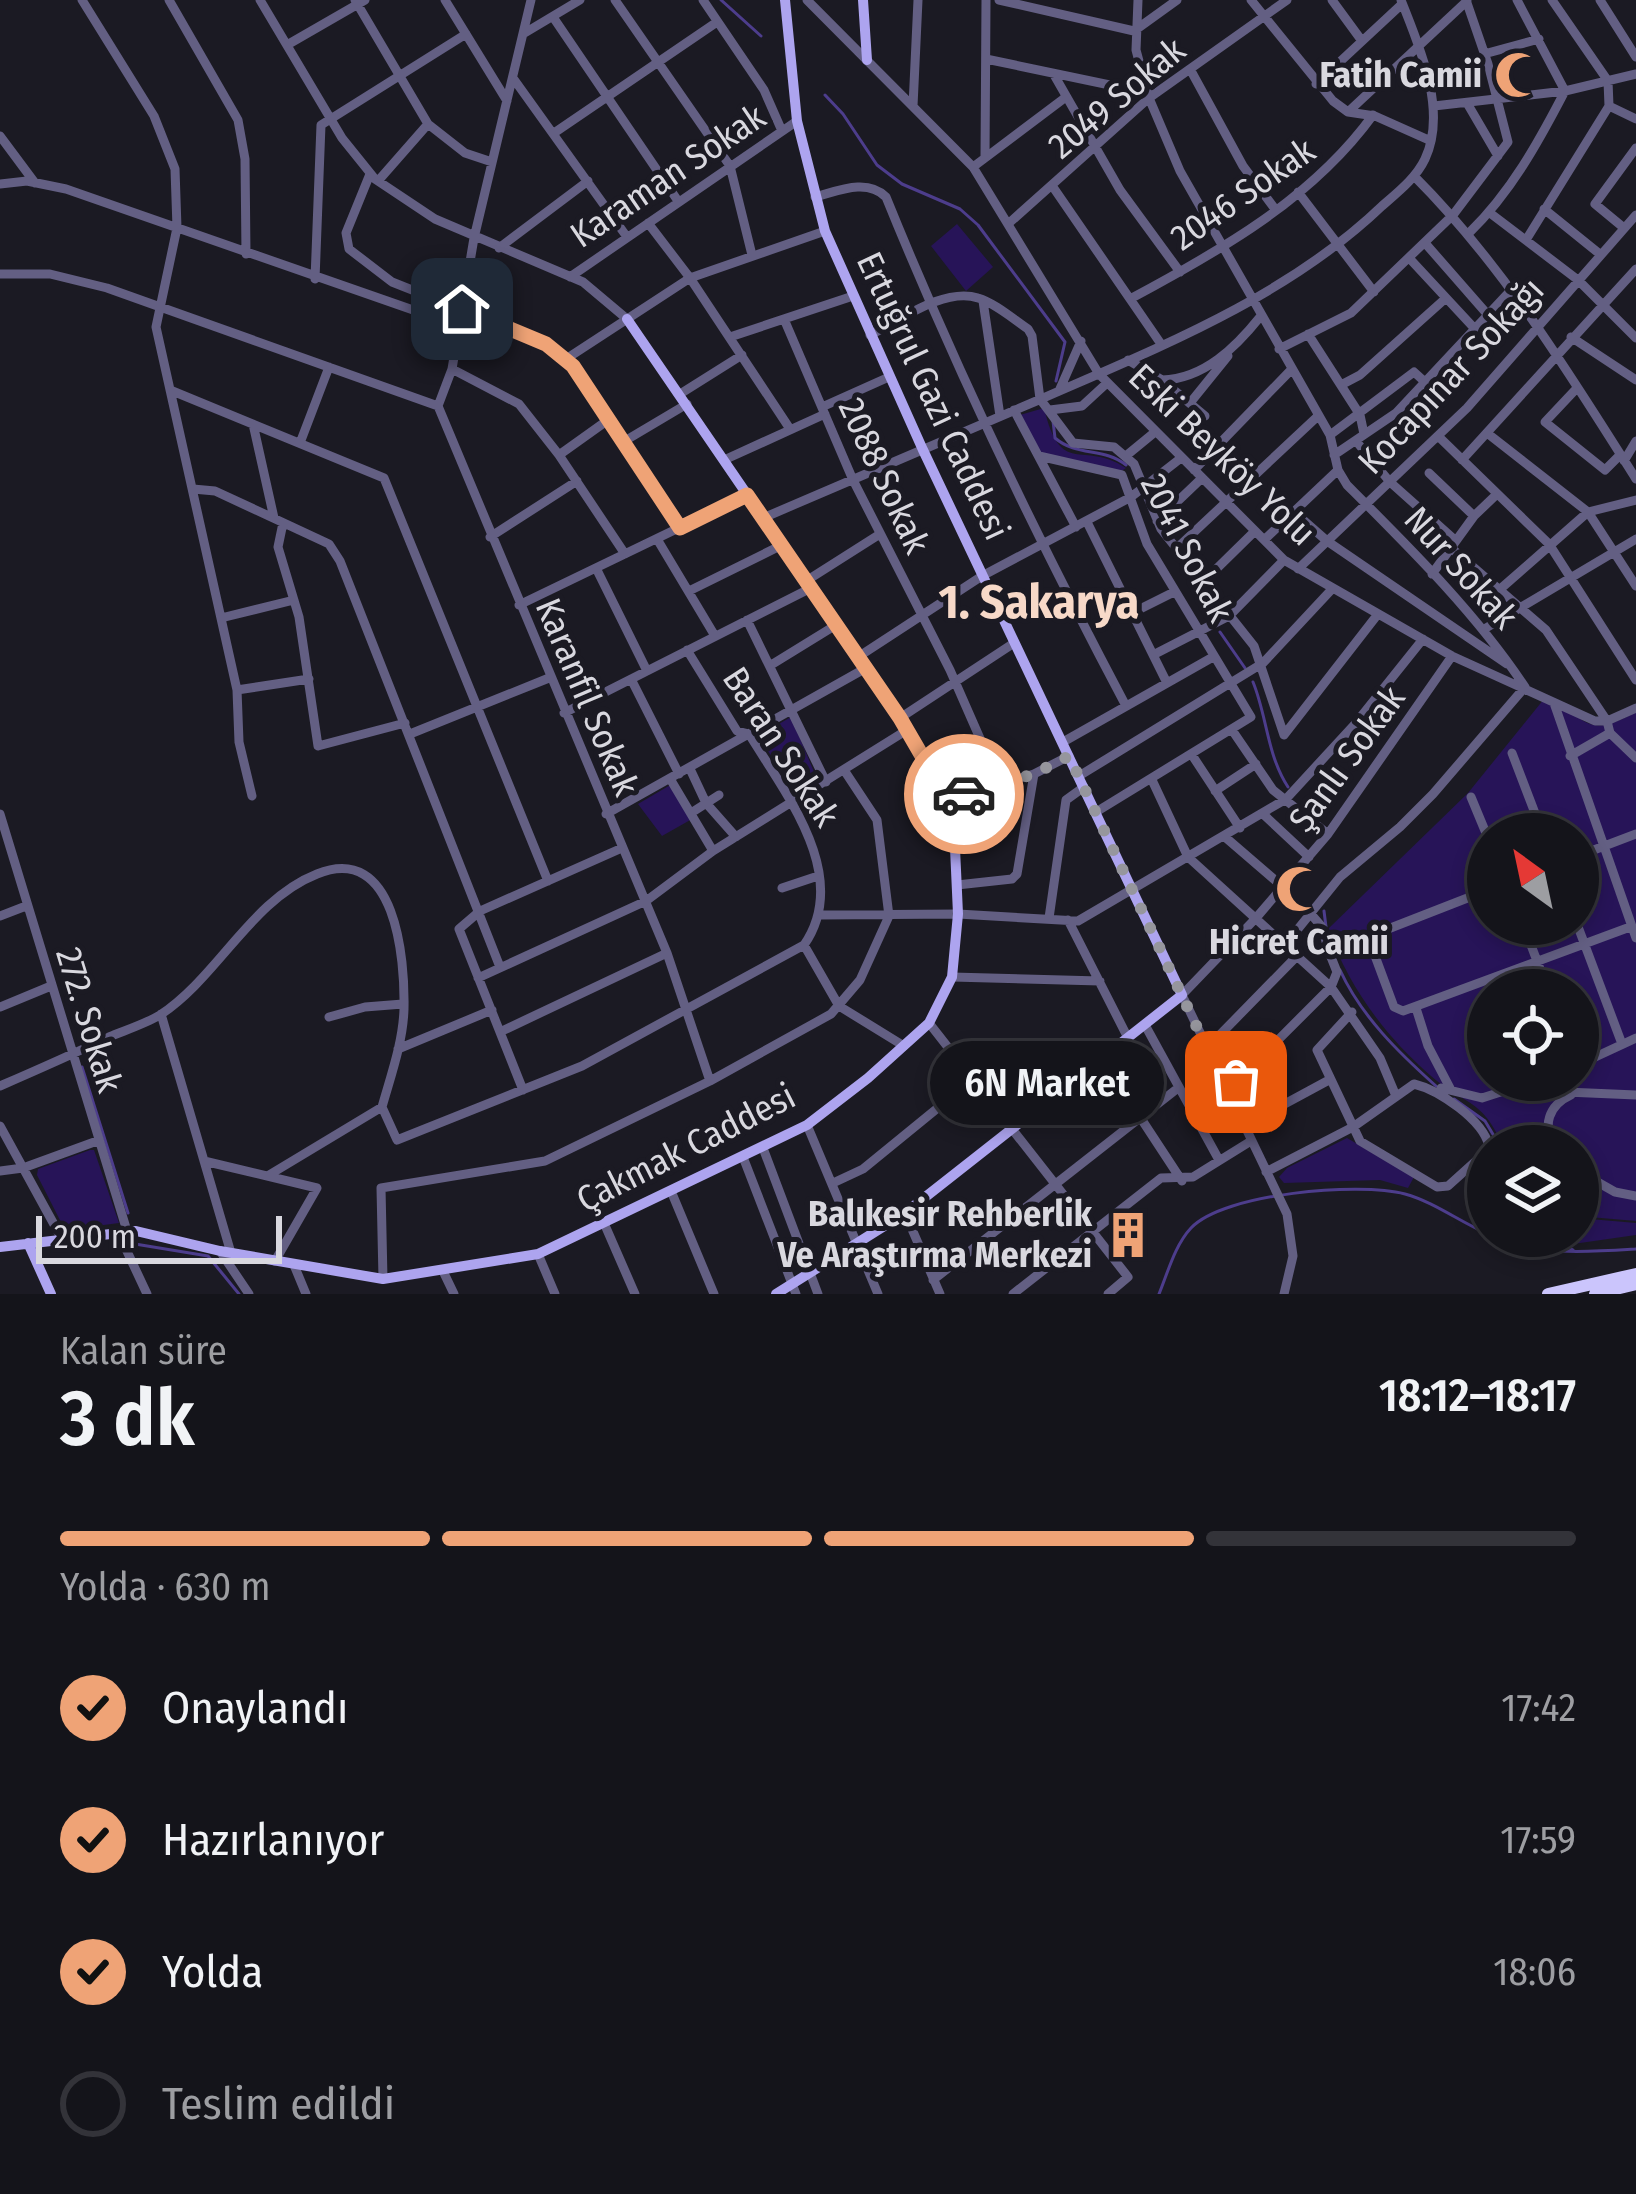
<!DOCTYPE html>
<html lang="tr">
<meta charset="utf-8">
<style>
body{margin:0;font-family:"Fira Sans Condensed",sans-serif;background:#212127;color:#f1f3f6;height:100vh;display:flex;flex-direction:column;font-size:45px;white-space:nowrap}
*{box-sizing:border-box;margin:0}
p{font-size:39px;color:#9d9ea2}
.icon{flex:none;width:66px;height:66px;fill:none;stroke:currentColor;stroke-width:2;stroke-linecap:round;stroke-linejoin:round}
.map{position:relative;height:1294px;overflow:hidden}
.panel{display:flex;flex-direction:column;background:#14141a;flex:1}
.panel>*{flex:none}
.needle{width:78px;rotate:327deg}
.tools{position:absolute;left:1467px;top:813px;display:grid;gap:24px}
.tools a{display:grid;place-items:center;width:132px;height:132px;border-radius:50%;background:#14141a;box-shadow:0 6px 18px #0003,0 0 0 3px #333339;font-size:60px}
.scale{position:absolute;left:36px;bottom:30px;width:246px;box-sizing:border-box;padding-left:12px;border:6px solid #d9d8df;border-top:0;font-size:33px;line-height:42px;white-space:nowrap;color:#d9d8df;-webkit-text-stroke:9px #1b1a23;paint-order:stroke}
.pin{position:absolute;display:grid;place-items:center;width:102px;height:102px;color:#fff;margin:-51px;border-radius:24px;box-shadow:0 6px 18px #0006}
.courier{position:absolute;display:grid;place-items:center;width:120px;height:120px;margin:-60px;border:9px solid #efa376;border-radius:50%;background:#fff;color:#222;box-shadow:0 3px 15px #0007}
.bubble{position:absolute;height:84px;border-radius:42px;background:#14141a;box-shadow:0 6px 18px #0003,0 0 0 3px #333339;font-size:39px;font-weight:600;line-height:84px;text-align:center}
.head em{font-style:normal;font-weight:600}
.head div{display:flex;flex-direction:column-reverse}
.head{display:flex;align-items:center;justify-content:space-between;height:204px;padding:0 60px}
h1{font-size:78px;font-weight:600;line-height:90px}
.bar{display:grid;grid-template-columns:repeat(4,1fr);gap:18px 12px;align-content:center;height:144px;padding:0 60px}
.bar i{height:15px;border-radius:9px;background:#333339}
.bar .current{background:#efa376}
.bar p{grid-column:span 4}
ol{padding:0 60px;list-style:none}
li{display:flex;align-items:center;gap:36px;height:132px}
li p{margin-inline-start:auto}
li .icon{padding:12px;border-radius:50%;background:#efa376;color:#111;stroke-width:4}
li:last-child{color:#9d9ea2}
li i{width:66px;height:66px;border:6px solid #333339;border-radius:50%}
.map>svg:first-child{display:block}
.green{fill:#271458;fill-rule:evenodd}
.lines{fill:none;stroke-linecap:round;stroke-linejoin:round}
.stream{stroke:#4d3d8c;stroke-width:3}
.minor{stroke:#635f83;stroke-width:9}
.major{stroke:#ada4ef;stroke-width:10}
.highway{stroke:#cbc5fc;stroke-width:12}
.done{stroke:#96969d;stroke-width:12;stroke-dasharray:0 21.6}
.route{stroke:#efa376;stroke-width:15}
.labels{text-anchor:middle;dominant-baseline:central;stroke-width:10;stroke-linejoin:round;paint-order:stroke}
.poi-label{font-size:36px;font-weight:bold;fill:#d9d8df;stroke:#1b1a23;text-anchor:end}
.street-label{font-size:36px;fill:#d9d8df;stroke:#1b1a23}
.district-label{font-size:48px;font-weight:bold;fill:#f7d9c8;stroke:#1b1a23}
</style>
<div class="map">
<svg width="1636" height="1294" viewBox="0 0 1636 1294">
<rect width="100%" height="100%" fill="#1b1a23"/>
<!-- green -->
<path class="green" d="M957 224 993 267 966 291 931 246Z
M1044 408C1061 479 1082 439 1126 468L1120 472 1041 453 1020 415Z
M1544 699C1591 717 1583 741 1636 712V1221L1578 1216V1146H1503C1482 1098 1466 1106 1431 1076 1384 1035 1349 987 1328 929L1468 793ZM1488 834H1578V924H1488ZM1488 990H1578V1080H1488Z
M791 717 817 779 795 792 758 736Z
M672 784 692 819 662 836 638 804Z
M1347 1138 1414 1177 1408 1188 1380 1180 1284 1183 1279 1177 1287 1168Z
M90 1150H94L119 1223 65 1230 37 1175 38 1169Z
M1578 1218 1636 1223V1235L1573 1244 1557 1236H1578Z"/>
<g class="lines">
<!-- stream -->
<path class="stream" d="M721 0 761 36
M825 95 843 114 877 165 902 184 960 209 978 225 1065 342 1056 381
M1053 421 1055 438C1077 457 1104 447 1126 465
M1220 632 1245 668
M1253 682C1267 716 1267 755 1288 787
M1324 911 1326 927
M1340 970C1361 1016 1399 1053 1436 1086
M82 1067 128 1213
M1454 1099 1485 1121 1500 1146
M1492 1236C1537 1256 1588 1252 1636 1249
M1549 1236 1573 1250
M135 1244 208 1256 239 1294
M1159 1294C1168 1272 1175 1245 1191 1228 1224 1193 1359 1182 1405 1194 1434 1202 1460 1222 1488 1234"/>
<!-- minor -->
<path class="minor" d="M82 0 154 116 175 169 177 228 156 327 237 690 239 742 252 796
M169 0 238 120 245 159 246 254
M260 0 342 138 375 179 435 219 583 282 627 319
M355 0 428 124 465 153 492 162
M445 0 507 101
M615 0 730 166 752 255
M703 0 764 90 782 131
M807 0 973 167 1099 374 1284 560 1452 656 1595 721H1607
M999 0 1134 31 1177 0
M1138 0 1136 50 1149 98 1180 171 1330 435 1338 470 1347 485C1409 547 1476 613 1525 687L1433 794 1400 827 1340 877 1285 945
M1251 0 1333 101 1348 112 1375 116 1431 141
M1332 0 1362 41
M1600 0 1636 57
M553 17 678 201
M523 34 580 0
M287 45 365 0
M1484 54 1539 39
M986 59 1148 93
M1190 69 1243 166 1275 209
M1053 73 1120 190 1180 272
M513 78 627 237
M1316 84 1402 4
M1467 103 1498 156
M913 106 918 0
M1434 106 1565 91 1636 74
M1609 106 1636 119
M1348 112 1467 1
M554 133 717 22
M0 136 35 183
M985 158 1066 97
M973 167 985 158 986 0
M370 174 346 233 349 249 392 282 546 343 566 359 679 528
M1414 176C1503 265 1569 373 1636 479
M378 181 428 124
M0 184 27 181 66 189 459 326
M1053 187 1161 344
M1298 192 1374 292
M815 197C838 191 867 178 886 197 957 372 1038 540 1126 706
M1544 209 1601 255
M1490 213 1578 280 1636 338
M648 223 690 278 790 429
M1008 224 1149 98 1287 0
M1624 228 1595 204 1636 148
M1469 233C1511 192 1538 143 1565 91L1517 0
M1526 240 1609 106 1608 81 1552 0
M1425 243 1488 315
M499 248 588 181
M1410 259 1475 329
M0 274H50L107 288 438 406
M570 277 797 121
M315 279 321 125 466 34
M1130 299C1220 251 1312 199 1373 115
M983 301 1000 416
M784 319 853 480 950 670 1000 784
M1308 334 1360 415 1364 434
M870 335C899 321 944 287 978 298 995 303 1013 319 1028 329L1032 336 1040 399 1073 443 1114 447 1134 464 1161 529 1254 646 1284 735
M730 337 853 296
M1571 337 1636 380
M1279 349 1351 313 1453 215 1508 142 1488 64 1466 0
M566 359 690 278 825 231
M1128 360 1162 380C1204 379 1236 347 1260 317
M452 369 519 404 559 455 625 554
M1163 381 1205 416
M1425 382 1512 289
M1341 385 1360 375 1446 298
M1577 388 1545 422 1605 470 1620 455
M170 390 384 478 548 881
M1059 391 1081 341
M680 394 742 355
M1190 403 1228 356
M438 406 667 953 710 1081
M438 406 452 369 474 238 531 0
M822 407 889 377
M1014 410 1076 527
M1050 410 1082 406 1107 383
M253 424 274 518
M1487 433 1588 512 1636 586
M1330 435 1414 372 1425 382 1396 413 1334 455
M1438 436 1549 544 1636 680
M1356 441 1390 482 1455 540
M623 442 687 404
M300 443 329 367
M559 455 608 420
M1127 455 1155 432
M1039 456 1122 475 1147 544 1251 717 1096 812
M724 460 825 414
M1462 460 1636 269
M1624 461 1636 441
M1194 470 1291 370
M1429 473 1474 516
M193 489 215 491 329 544 340 561 500 967
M1294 512 1327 541 1507 664
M763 518C856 479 948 438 1041 399 1160 347 1287 297 1382 206 1398 192 1416 178 1425 159 1448 110 1419 46 1401 0
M1157 521 1202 478
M1087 522 1167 683
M283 523 278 547 299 617 318 746 405 723
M490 537 577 481
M657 539 715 636
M1264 540 1338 470
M1450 547 1546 630 1607 721 1610 733 1636 758
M1176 549 1318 416
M596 568 647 671
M1298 569 1467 408 1636 215
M1432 574 1474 516 1497 494
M806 581 880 534
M1201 584 1255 531
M689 591 782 545
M1498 591 1588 512 1636 500
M519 605 747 495
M1132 613 1174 592
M221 618 294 600
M747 620 826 782
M1486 628 1636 539
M1153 655 1229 616 1284 560
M858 657 982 576 1131 497 1181 458
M771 665 836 625
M631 679 679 774
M237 690 309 679
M1554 703 1636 938
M564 713 811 588
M900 718 1014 643
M1607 721 1636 708
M1232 730 1273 790 1328 834
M410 734 549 678
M1284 735 1378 614
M1063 742 1213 657
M1512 753 1543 834
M1192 755 1240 828
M1570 756 1610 733
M691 771 706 803 736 837
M1079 776 1263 663 1333 588
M1152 780 1188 857 1331 987 1380 1058 1396 1096
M672 782 713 851
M1215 791 1256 764
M1471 797 1488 838
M947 799 1034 774 1069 756
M691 813 719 795
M0 814 127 1231
M606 814 866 668
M1263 814 1309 857
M1225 837 1283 887
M1578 856 1636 834
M957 885 1012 879 1017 874 1034 774
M782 888 818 876
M1310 913 1322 927 1329 952 1488 890
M820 915 958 914 1078 921 1286 799 1355 724 1423 639
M0 916 26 906
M1049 918 1066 800 1084 787
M1068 920 1128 1038
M1523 924 1548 990
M1577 924 1622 1044
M1368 937 1394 1007 1403 1011 1630 927 1636 929
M804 945 839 1006 904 1046
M952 977 1100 981
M478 978 646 901 713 851 907 730
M0 1007 51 986
M1416 1008 1428 1046 1450 1088
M1352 1012 1317 1050 1360 1141 1437 1187 1448 1186 1488 1150
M161 1014 231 1253
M329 1017 365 1007 403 1004
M929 1023 1128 1277 1108 1294
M1145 1025 1219 1160
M502 1031 667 953
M1207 1048 1297 956
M398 1049 492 1010
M1578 1065 1636 1038
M1525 1085 1543 1091 1636 1095
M0 1086C37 1070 73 1054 109 1037 126 1030 145 1024 160 1015 218 977 251 900 317 874 396 842 405 959 404 1009 403 1042 391 1075 382 1107L269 1175
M1441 1088 1482 1098 1538 1080
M523 1090 459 929 480 911 622 848
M1227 1091 1331 987 1337 972 1329 952
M382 1107 397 1140 582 1066 804 945C852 876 785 793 749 734L737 731 687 650
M1140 1117 1182 1181
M807 1125 878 1294
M0 1126 62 1239
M1244 1126 1329 1080
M1556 1146C1541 1126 1549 1105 1571 1095
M763 1148 818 1294
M743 1157 796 1294
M204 1161 317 1188 275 1261
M0 1171 23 1168 97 1141
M1578 1171 1615 1192 1636 1196
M1266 1172 1353 1127 1414 1084C1439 1090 1483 1120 1489 1146
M833 1183 863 1169 972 1080
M671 1191 714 1294
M905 1213 940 1294
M604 1223 635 1294
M118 1232 147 1294
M220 1251 249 1294
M538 1254 555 1294
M294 1265 306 1294
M443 1271 454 1294
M383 1279 381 1188 545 1161 710 1081 831 1014 860 980 889 916 877 820 844 770
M933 1280 1178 1088
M1013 1294 1161 1178 1193 1177 1251 1141
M1284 1294 1293 1256 1287 1214 1182 995 1256 918 1328 834 1452 656"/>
<!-- major -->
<path class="major" d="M863 0 867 60
M28 1243 51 1294
M0 1247 136 1231 220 1251 383 1279 538 1254 807 1125 868 1078 929 1023 952 977 958 914 955 848 947 799 900 718 627 319
M776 1294 905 1213 1182 995 923 450 825 231 797 121 785 0"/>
<!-- highway -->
<path class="highway" d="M1548 1294 1636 1274
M1595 1294 1636 1284"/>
</g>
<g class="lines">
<!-- done -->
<path class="done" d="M964 794 1034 774 1069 756 1227 1091 1236 1082"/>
<!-- route -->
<path class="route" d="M462 309 546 344 573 366 680 528 747 495 900 718 947 799 964 794"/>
</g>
<!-- icons -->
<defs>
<symbol id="mosque-bare" viewBox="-9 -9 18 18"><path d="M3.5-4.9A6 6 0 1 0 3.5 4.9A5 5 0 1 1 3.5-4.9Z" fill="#efa376" stroke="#1b1a23" stroke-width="2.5" paint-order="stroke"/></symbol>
<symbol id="building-bare" viewBox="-9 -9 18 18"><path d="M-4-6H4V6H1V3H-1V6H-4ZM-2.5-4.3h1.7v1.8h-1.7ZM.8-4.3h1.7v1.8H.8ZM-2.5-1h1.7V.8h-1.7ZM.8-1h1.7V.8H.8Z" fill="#efa376" stroke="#1b1a23" stroke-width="2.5" paint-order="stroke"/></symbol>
</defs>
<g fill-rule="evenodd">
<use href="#mosque-bare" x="1485" y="42" width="66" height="66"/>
<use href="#mosque-bare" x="1266" y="856" width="66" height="66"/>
<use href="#building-bare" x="1095" y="1202" width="66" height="66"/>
</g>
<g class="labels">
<!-- poi labels -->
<g class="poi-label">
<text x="1482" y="75">Fatih Camii</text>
<text x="1299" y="942" text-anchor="middle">Hicret Camii</text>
<text x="1092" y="1214">Balıkesir Rehberlik<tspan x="1092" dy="41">Ve Araştırma Merkezi</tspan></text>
</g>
<!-- street labels -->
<g class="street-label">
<text transform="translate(1117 98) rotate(-40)">2049 Sokak</text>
<text transform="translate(668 176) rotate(-34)">Karaman Sokak</text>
<text transform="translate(1243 194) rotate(-35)">2046 Sokak</text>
<text transform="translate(1451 376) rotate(-47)">Kocapınar Sokağı</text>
<text transform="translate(933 396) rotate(65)">Ertuğrul Gazi Caddesi</text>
<text transform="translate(1222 455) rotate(44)">Eski Beyköy Yolu</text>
<text transform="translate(884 476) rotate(65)">2088 Sokak</text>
<text transform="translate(1187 548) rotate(63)">2041 Sokak</text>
<text transform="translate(1461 568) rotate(48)">Nur Sokak</text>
<text transform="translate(587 697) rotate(67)">Karanfil Sokak</text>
<text transform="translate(781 747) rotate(57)">Baran Sokak</text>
<text transform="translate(1347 759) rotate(-54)">Şanlı Sokak</text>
<text transform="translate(89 1020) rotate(73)">272. Sokak</text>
<text transform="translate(686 1148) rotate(-27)">Çakmak Caddesi</text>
</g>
<!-- district labels -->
<g class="district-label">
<text x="1039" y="602">1. Sakarya</text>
</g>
</g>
</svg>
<div class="tools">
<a><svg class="needle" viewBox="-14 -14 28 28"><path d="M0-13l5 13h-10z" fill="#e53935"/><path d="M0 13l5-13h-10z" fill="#9d9ea2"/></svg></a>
<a><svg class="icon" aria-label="locate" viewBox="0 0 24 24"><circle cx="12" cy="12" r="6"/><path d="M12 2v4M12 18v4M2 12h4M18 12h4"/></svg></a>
<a><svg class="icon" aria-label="layers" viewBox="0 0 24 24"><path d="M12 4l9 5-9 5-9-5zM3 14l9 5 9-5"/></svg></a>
</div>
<div class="scale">200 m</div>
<div class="pin" style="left:1236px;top:1082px;background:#ea580c"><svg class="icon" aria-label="bag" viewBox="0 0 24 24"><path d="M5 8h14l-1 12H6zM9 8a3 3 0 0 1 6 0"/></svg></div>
<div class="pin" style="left:462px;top:309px;background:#1f2937"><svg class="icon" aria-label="home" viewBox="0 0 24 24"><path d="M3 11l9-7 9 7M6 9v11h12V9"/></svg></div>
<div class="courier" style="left:964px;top:794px"><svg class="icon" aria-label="car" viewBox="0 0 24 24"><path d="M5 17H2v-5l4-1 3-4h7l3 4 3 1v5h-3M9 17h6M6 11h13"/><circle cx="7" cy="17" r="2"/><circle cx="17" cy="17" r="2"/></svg></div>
<div class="bubble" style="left:930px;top:1041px;width:234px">6N Market</div>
</div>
<section class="panel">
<div class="head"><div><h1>3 dk</h1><p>Kalan süre</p></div><em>18:12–18:17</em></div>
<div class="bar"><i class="current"></i><i class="current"></i><i class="current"></i><i></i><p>Yolda · 630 m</p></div>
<ol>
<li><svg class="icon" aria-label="check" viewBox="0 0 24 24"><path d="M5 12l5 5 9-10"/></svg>Onaylandı<p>17:42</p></li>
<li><svg class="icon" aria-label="check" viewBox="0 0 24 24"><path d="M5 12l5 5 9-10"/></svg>Hazırlanıyor<p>17:59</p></li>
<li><svg class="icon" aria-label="check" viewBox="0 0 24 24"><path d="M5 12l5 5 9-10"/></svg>Yolda<p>18:06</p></li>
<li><i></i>Teslim edildi</li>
</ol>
</section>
